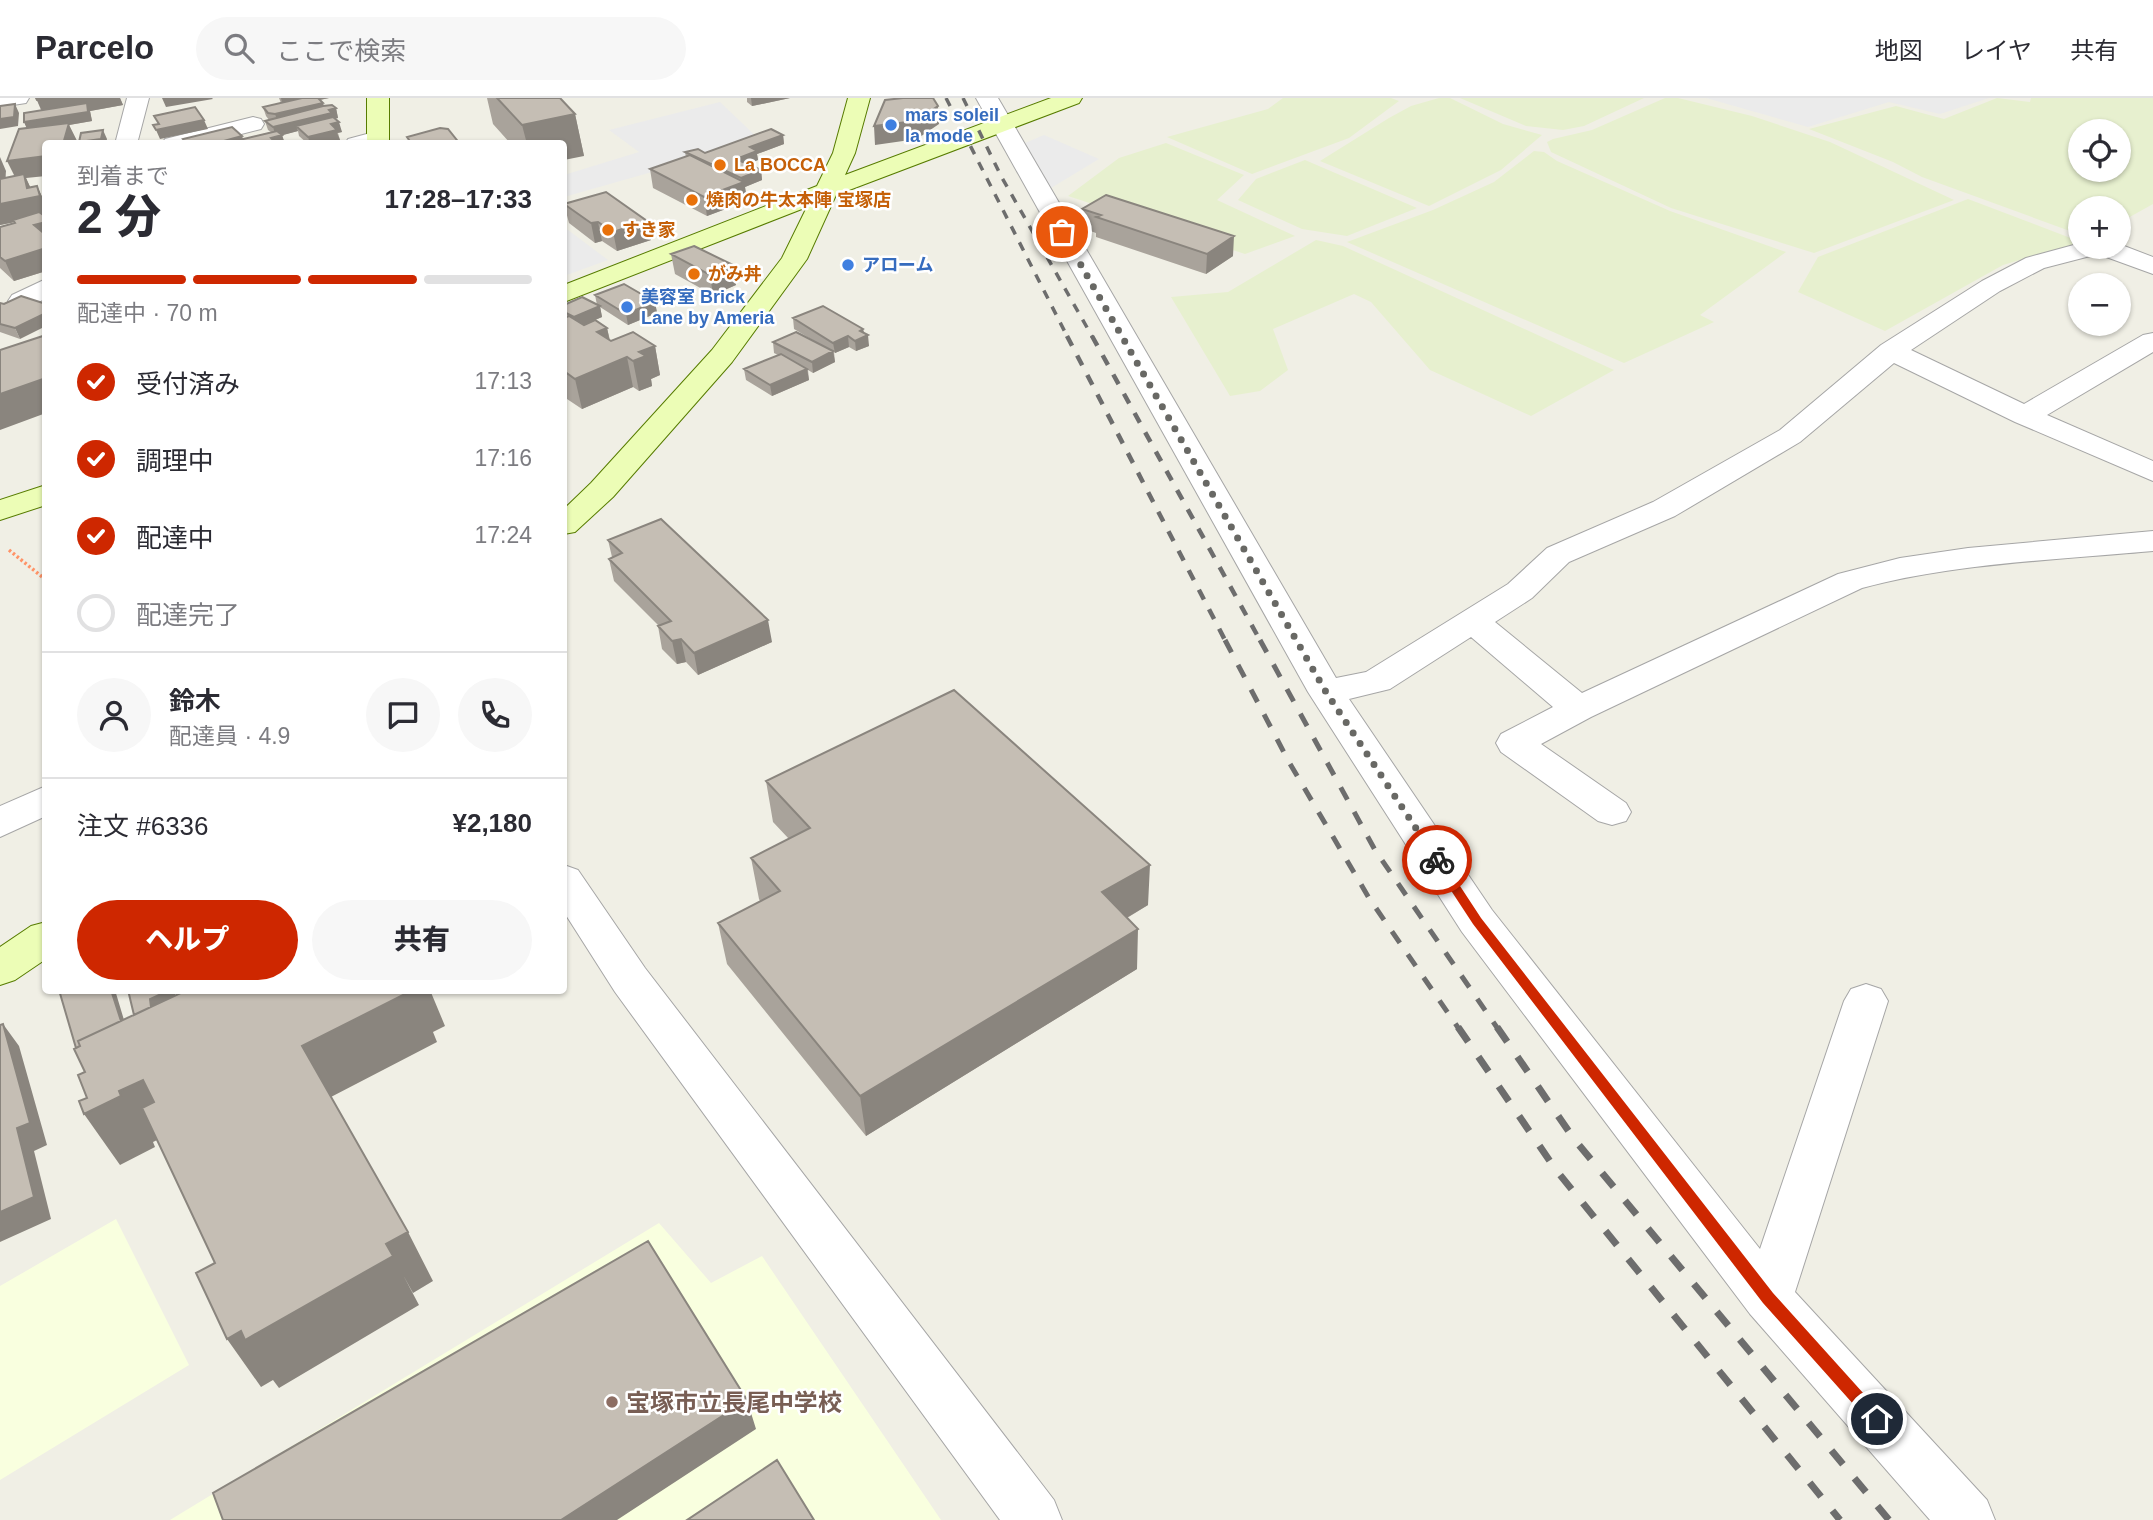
<!DOCTYPE html>
<html lang="ja">
<meta charset="utf-8">
<style>
body{margin:0;font-family:Helvetica,"Noto Sans JP",sans-serif;background:#f7f7f7;color:#2b2b33;height:100vh;display:flex;flex-direction:column;font-size:26px;white-space:nowrap}
*{box-sizing:border-box;margin:0}
p{font-size:23px;color:#7c7c81}
.icon{flex:none;width:38px;height:38px;fill:none;stroke:currentColor;stroke-width:2;stroke-linecap:round;stroke-linejoin:round}
.map{position:relative;flex:1;overflow:hidden}
.panel{position:absolute;left:42px;top:42px;width:525px;height:854px;display:flex;flex-direction:column;background:#fff;border-radius:7px;box-shadow:0 2px 5px #0004}
.panel>*{flex:none}
.buttons{position:absolute;left:2068px;top:21px;display:grid;gap:14px}
.buttons a{display:grid;place-items:center;width:63px;height:63px;border-radius:50%;background:#fff;box-shadow:0 2px 5px #0004;font-size:35px}
.pin{position:absolute;display:grid;place-items:center;width:60px;height:60px;color:#fff;margin:-30px;border:4px solid #fff;border-radius:50%;box-shadow:0 2px 7px #0007}
.courier{position:absolute;display:grid;place-items:center;width:70px;height:70px;margin:-35px;border:5px solid #ce2700;border-radius:50%;background:#fff;color:#222;box-shadow:0 2px 9px #0007}
.headline em{font-style:normal;font-weight:800}
.headline div{display:flex;flex-direction:column-reverse}
.headline{display:flex;align-items:center;justify-content:space-between;height:119px;padding:0 35px}
h1{font-size:46px;font-weight:800;line-height:52px}
.bar{display:grid;grid-template-columns:repeat(4,1fr);gap:10px 7px;align-content:center;height:84px;padding:0 35px}
.bar i{height:9px;border-radius:5px;background:#e1e1e2}
.bar .selected{background:#ce2700}
.bar p{grid-column:span 4}
.line{display:flex;align-items:center;gap:18px;padding:0 35px;border-top:2px solid #e1e1e2}
.line div{flex:1}
.round{display:grid;place-items:center;flex:none;width:74px;height:74px;border-radius:37px;background:#f7f7f7}
ol{padding:0 35px;list-style:none}
li{display:flex;align-items:center;gap:21px;height:77px}
li p{margin-inline-start:auto}
li .icon{padding:7px;border-radius:50%;background:#ce2700;color:#fff;stroke-width:4}
li:last-child{color:#7c7c81}
li i{width:38px;height:38px;border:4px solid #e1e1e2;border-radius:50%}
.button{display:flex;gap:14px;margin-top:auto;padding:14px 35px}
.button a{flex:1;height:80px;border-radius:42px;background:#ce2700;color:#fff;font-size:28px;font-weight:800;line-height:80px;text-align:center}
.button a+a{background:#f7f7f7;color:#2b2b33}
header{display:flex;align-items:center;gap:42px;box-sizing:border-box;height:98px;padding:0 35px;background:#fff;border-bottom:2px solid #e1e1e2}
header strong{font-size:33px}
nav{display:flex;gap:38px;margin-inline-start:auto;font-size:24px}
.search{width:490px;height:63px;background:#f7f7f7;display:flex;align-items:center;gap:18px;box-sizing:border-box;padding:0 24px;border-radius:38px;color:#7c7c81;font-size:26px}
.map>svg:first-child{display:block}
.education{fill:#f9ffdf}
.farmland{fill:#e7f0cf;fill-rule:evenodd}
.parking{fill:#ebebeb}
.lines{fill:none;stroke-linecap:round;stroke-linejoin:round}
.street-casing{stroke:#a6a6a6;stroke-width:2}
.secondary-casing{stroke:#577c00;stroke-width:2}
.path{stroke:#ff9367;stroke-width:3.5;stroke-dasharray:2.5 2.5;stroke-linecap:butt}
.street{fill:#fff;fill-rule:evenodd}
.secondary{fill:#ecfdb6;fill-rule:evenodd}
.rail-far3{stroke:#6d6d6d;stroke-width:3.5;stroke-dasharray:9 9;stroke-linecap:butt}
.rail-far2{stroke:#6d6d6d;stroke-width:4.5;stroke-dasharray:11 11;stroke-linecap:butt}
.rail-far1{stroke:#6d6d6d;stroke-width:5;stroke-dasharray:14 14;stroke-linecap:butt}
.rail{stroke:#6d6d6d;stroke-width:7;stroke-dasharray:18 18;stroke-linecap:butt}
.wall{fill:#a9a39b}
.shaded-wall{fill:#8a857e}
.building{fill:#c5beb4;stroke:#8a857e;stroke-width:2}
.route{fill:#ce2700}
.done{stroke:#686864;stroke-width:7;stroke-dasharray:0 12.6}
.shop-dot{fill:#3f7fe0;stroke:#fff;stroke-width:2.5}
.food-dot{fill:#e8710a;stroke:#fff;stroke-width:2.5}
.education-dot{fill:#8d6e63;stroke:#fff;stroke-width:2.5}
.labels{text-anchor:middle;dominant-baseline:central;stroke-width:5;stroke-linejoin:round;paint-order:stroke}
.far-shop-label{font-size:18px;font-weight:bold;fill:#366cbe;stroke:#fff;text-anchor:start}
.far-food-label{font-size:18px;font-weight:bold;fill:#c56008;stroke:#fff;text-anchor:start}
.near-education-label{font-size:24px;font-weight:bold;fill:#785e54;stroke:#fff;text-anchor:start}
</style>
<header>
<strong>Parcelo</strong>
<div class="search"><svg class="icon" aria-label="search" viewBox="0 0 24 24"><circle cx="10" cy="10" r="6"/><path d="M15 15l6 6"/></svg>ここで検索</div>
<nav><a>地図</a><a>レイヤ</a><a>共有</a></nav>
</header>
<div class="map">
<svg width="2153" height="1422" viewBox="0 0 2153 1422">
<rect width="100%" height="100%" fill="#f0efe5"/>
<!-- education -->
<path class="education" d="M116 1121 189 1267 0 1382V1188Z
M659 1125 711 1185 762 1158 941 1422H170Z"/>
<!-- farmland -->
<path class="farmland" d="M1283 0H1391L1399 3 1349 40 1252 76 1167 39 1268 11Z
M1439 0H1450L1503 26 1542 37 1501 72 1429 108 1320 63 1389 20 1411 8Z
M1460 0H1644L1584 28 1563 32 1526 28Z
M1665 0H1678L1752 18 1830 44 1954 102 1814 155 1671 110 1551 54 1547 44 1553 41 1592 32Z
M1997 0 2030 4 2031 0H2153V106L2119 125V110H2081V137L1922 79 1893 64 1809 31 1896 8 1944 21ZM2081 33H2119V72H2081Z
M1166 45 1244 77 1217 102 1295 138 1245 156 1068 98 1119 60Z
M1534 53 1544 54 1557 63 1670 113 1786 154 1700 217 1714 224 1624 265 1347 144 1433 112 1494 84Z
M1305 62 1417 110 1347 138 1302 131 1238 102 1256 81Z
M1968 101 2081 144 2003 167 1885 233 1798 194 1818 159Z
M1316 142 1343 148 1614 272 1531 318 1430 272 1371 204 1354 196 1273 231 1288 272 1260 293 1230 298 1171 199 1228 194Z"/>
<!-- parking -->
<path class="parking" d="M1706 0H1989L1940 16 1889 4 1808 29Z
M720 4 761 43 564 99V77L639 54 609 32Z
M1044 37 1099 61 1051 90 1025 45Z
M564 129 608 162 564 178Z"/>
<g class="lines">
<defs>
<path id="street" d="M0 0H29L26 5 0 9Z
M127 0H149L137 46H115Z
M976 0H998L1336 580 1366 574 1508 486 1547 450 1653 404 1780 332 1881 247 1982 183 2026 160 2081 145V149H2119V146L2153 159V176L2098 156 2044 170 2000 193 1911 252 2024 306 2143 237 2153 235V254L2047 317 2153 363V383L2015 324 1894 265 1800 344 1675 418 1569 464 1532 500 1495 524 1582 595 1838 476 1900 460 1968 450 2153 433V453C2056 462 1956 465 1862 490L1591 619 1541 646 1626 705 1631 714 1626 723 1612 727 1598 723 1501 654 1496 645 1501 636 1553 609 1471 539 1390 591 1349 601 1492 812 1760 1151 1844 903 1851 891 1866 886 1881 891 1888 903 1795 1194 1987 1402 1995 1422H1930L1750 1216 1462 834 1308 594Z
M253 19 261 21 264 26 261 31 202 46H162L165 41Z
M378 33 386 35 389 40 386 45 345 46 348 41Z
M46 181V200L30 209 21 211 12 209 8 203 12 197Z
M46 688V718L0 739V708Z
M564 767 578 772 645 870 1054 1402 1062 1422H1000L615 894 564 814Z"/>
<path id="secondary" d="M367 0H389V46H367Z
M848 0H870L855 55 845 77 1051 0H1082L1079 5 836 97 807 161 732 264 613 399 575 434 564 436V411L591 385 712 252 782 160 807 109 564 204V187L817 88 833 55Z
M46 387V407L0 422V402Z
M46 824V861L15 882 0 887V849L31 828Z"/>
</defs>
<!-- street casing -->
<use href="#street" class="street-casing"/>
<!-- secondary casing -->
<use href="#secondary" class="secondary-casing"/>
<!-- path -->
<path class="path" d="M9 452 46 482"/>
<!-- street -->
<use href="#street" class="street"/>
<!-- secondary -->
<use href="#secondary" class="secondary"/>
<!-- rail-far3 -->
<path class="rail-far3" d="M946 0 1068 240
M963 0 1001 78 1093 240"/>
<!-- rail-far2 -->
<path class="rail-far2" d="M1067 238 1226 544
M1092 238 1261 544"/>
<!-- rail-far1 -->
<path class="rail-far1" d="M1225 542 1289 664 1369 800 1459 931
M1260 542 1375 752 1498 931"/>
<!-- rail -->
<path class="rail" d="M1458 929 1556 1072 1840 1422
M1497 929 1574 1041 1889 1422"/>
</g>
<!-- wall -->
<path class="wall" d="M36 0H120L123 7 90 13 92 23 69 27 77 43 76 46H46L26 80 30 89 37 88 46 107V118H44L46 119V173L14 183 0 170V129L14 125V124L0 127 6 73V80L14 78 27 30 24 24 41 12Z
M279 0H329L320 2 324 8 336 10 338 20 334 21 342 34 338 35 340 42 324 46H308L299 38 298 33 282 37 285 46H185L183 41H243L271 34 268 32 265 23 269 22 266 18 263 9 281 5Z
M487 0H560L575 16 584 58 564 46H511L493 26Z
M747 0H790L752 8 747 4Z
M783 37 784 46 757 56 758 62 748 66 761 72 762 82 745 89 747 103 707 118 653 90 650 71 686 59 685 54 705 55Z
M564 106 651 142 617 153 602 143 595 145 569 125Z
M1082 111 1233 158 1206 176 1096 139V135L1082 130Z
M671 156 733 167 736 187 713 197 675 176Z
M595 197 655 204 657 215 628 227 600 209 602 219 583 227 607 230 610 242 611 243 655 248 660 277 651 281 652 288 639 293 633 289 582 311 564 299V207H597Z
M0 205 4 206 20 241 0 234Z
M793 220 863 231 869 248 856 253 849 249 835 255 834 254 835 264 813 275 808 272 809 282 772 298 746 282 744 271 778 257 774 255 773 244 821 247 794 231Z
M608 442 772 544 698 577 686 564 677 566 662 551 658 528H659L614 483 609 461 612 459Z
M766 683 1148 807 1127 820 1137 871 866 1038 727 866 718 825 760 803 759 801 751 760 789 741 773 724Z"/>
<!-- shaded-wall -->
<path class="shaded-wall" d="M52 0H120L123 7 90 13 92 23 69 27 77 43 76 46H63L28 33 24 24 45 20 37 2Z
M162 0H212L213 1 166 9Z
M281 0H329L283 9Z
M751 0H790L752 8Z
M323 5 326 14 278 25 275 16Z
M15 6 19 15 18 28 0 31V21Z
M938 8 939 26 917 41 875 47 874 28Z
M336 10 338 20 296 28 298 33 276 39 273 29Z
M575 16 584 58 564 62V46H527L522 27Z
M204 22 208 31 160 41 156 32Z
M339 24 342 34 337 35 340 42 324 46H310L308 39 331 26Z
M103 32 107 41 106 46H79V44Z
M282 37 285 46H273L271 40Z
M783 37 784 46 757 56 758 62 737 70 736 61 750 49Z
M242 38 245 46 231 44V46H213Z
M46 58V78L26 80 33 95 37 88 46 107V118L0 127V106L16 81 7 63Z
M0 59 6 73 4 93 0 94Z
M761 72 762 82 745 89 747 103 707 118 704 99 742 85 741 80Z
M647 123 651 142 617 153 613 134Z
M46 124V146L34 127Z
M598 124 602 143 595 145 591 125Z
M1234 138 1233 158 1206 176 1207 156Z
M46 150V173L14 183 5 163Z
M733 167 736 187 713 197 710 177Z
M655 204 657 215 628 227 626 216Z
M600 208 602 219 576 230 574 219Z
M46 215V228L20 241 15 230Z
M607 230 613 259 597 234Z
M863 231 864 239 868 237 869 248 856 253 855 243 860 233Z
M848 238 849 249 835 255 833 245Z
M655 248 660 277 651 281 652 288 639 293 633 263 639 254Z
M833 253 835 264 813 275 812 264Z
M627 259 633 289 582 311 575 281Z
M807 271 809 282 772 298 770 287Z
M46 280V315L0 332V296Z
M768 522 772 544 698 577 694 555Z
M681 541 686 564 677 566 672 543Z
M1150 767 1148 807 1101 835 1102 794Z
M1138 831 1137 871 866 1038 860 998Z
M111 892H115L130 942 83 961Z
M170 892H174L177 904 152 916 150 901Z
M413 892H430L445 928 433 934 437 944 329 1000 302 948Z
M3 926 19 948 47 1047 34 1053 51 1121 0 1144V1114L17 1030Z
M143 982 176 1033 153 1044 155 1049 120 1067 84 1016 119 993Z
M408 1134 433 1183 413 1195 386 1146Z
M393 1158 419 1207 279 1290 273 1282 261 1289 227 1241 241 1233Z
M747 1302 756 1331 617 1422H561Z"/>
<!-- building -->
<path class="building" d="M36 0H52L37 2Z
M302 0H318L323 5 275 16 268 15 263 9Z
M497 0H560L575 16 522 27Z
M903 0H933L938 8 916 23 874 28 885 2Z
M87 5 88 14 24 24V15Z
M15 6 14 19 0 21V8Z
M332 7 336 10 329 12 332 15 273 29 265 23 323 8Z
M195 9 204 22 156 32 153 27 159 26 154 18Z
M333 19 339 24 331 26 337 32 308 39 296 28Z
M69 25 63 46H46V58L7 63 19 31Z
M232 29 242 38 213 46H188L183 41Z
M440 30 448 31 460 46H412L407 39Z
M771 31 783 37 750 49 757 53 736 61 761 72 741 80 685 54 698 51 705 55Z
M103 32 101 41 79 44 81 35Z
M277 33 282 37 271 40 277 46H232L231 44Z
M690 57 744 84 704 99 650 71Z
M24 76 27 90 37 88 40 98 0 106V81Z
M606 94 647 123 613 134 598 124 591 125 564 106Z
M1106 97 1234 138 1207 156 1096 119 1101 117 1082 111Z
M39 114 46 119V124L34 127 46 137V150L5 163 0 159V129L15 125 13 122Z
M694 148 733 167 710 177 671 156Z
M624 186 655 204 626 216 595 197Z
M21 198 46 206V215L15 230 0 226V205L4 206Z
M582 199 600 208 574 219 564 214V207Z
M823 208 863 231 860 233 868 237 855 243 848 238 833 245 793 220Z
M569 218 584 227 595 222 607 230 597 234 611 243 633 234 655 248 639 254 646 258 633 263 627 259 575 281 564 273V220Z
M796 234 833 253 812 264 773 244Z
M46 237V280L0 296V252Z
M781 256 807 271 770 287 744 271Z
M661 421 768 522 694 555 681 541 672 543 658 528 671 523 609 461 622 455 608 442Z
M954 592 1150 767 1102 794 1138 831 860 998 718 825 780 793 751 760 810 730 766 683Z
M59 892H111L121 923 78 943 80 948 76 950Z
M128 892H170L150 901 151 909 134 917Z
M187 892H413L302 948 408 1134 386 1146 393 1158 245 1242 241 1233 227 1241 196 1175 215 1165 142 1010 154 1004 143 982 119 993 121 998 84 1016 79 1003 87 1000 78 977 85 974 74 951 80 948 78 943Z
M3 926 30 1025 17 1030 34 1099 0 1114V927Z
M648 1143 747 1302 561 1422H223L213 1395Z
M777 1362 814 1422H687Z"/>
<!-- route -->
<path class="route" d="M1437 758 1441 759 1481 820 1773 1195 1882 1316 1885 1321 1882 1326 1877 1329 1871 1326 1763 1205 1473 826 1431 762Z"/>
<g class="lines">
<!-- done -->
<path class="done" d="M1062 134 1326 594 1437 762"/>
</g>
<!-- markers -->
<g class="shop-dot">
<circle cx="891" cy="27" r="7"/>
<circle cx="848" cy="167" r="7"/>
<circle cx="627" cy="209" r="7"/>
</g>
<g class="food-dot">
<circle cx="720" cy="67" r="7"/>
<circle cx="692" cy="102" r="7"/>
<circle cx="608" cy="132" r="7"/>
<circle cx="694" cy="176" r="7"/>
</g>
<circle class="education-dot" cx="612" cy="1304" r="7"/>
<g class="labels">
<!-- far-shop labels -->
<g class="far-shop-label">
<text x="905" y="17">mars soleil<tspan x="905" dy="21">la mode</tspan></text>
<text x="862" y="167">アローム</text>
<text x="641" y="199">美容室 Brick<tspan x="641" dy="21">Lane by Ameria</tspan></text>
</g>
<!-- far-food labels -->
<g class="far-food-label">
<text x="734" y="67">La BOCCA</text>
<text x="706" y="102">焼肉の牛太本陣 宝塚店</text>
<text x="622" y="132">すき家</text>
<text x="708" y="176">がみ丼</text>
</g>
<!-- near-education labels -->
<g class="near-education-label">
<text x="626" y="1304">宝塚市立長尾中学校</text>
</g>
</g>
</svg>
<div class="buttons">
<a><svg class="icon" aria-label="locate" viewBox="0 0 24 24"><circle cx="12" cy="12" r="6"/><path d="M12 2v4M12 18v4M2 12h4M18 12h4"/></svg></a>
<a>+</a>
<a>−</a>
</div>
<div class="pin" style="left:1062px;top:134px;background:#ea580c"><svg class="icon" aria-label="bag" viewBox="0 0 24 24"><path d="M5 8h14l-1 12H6zM9 8a3 3 0 0 1 6 0"/></svg></div>
<div class="pin" style="left:1877px;top:1321px;background:#1f2937"><svg class="icon" aria-label="home" viewBox="0 0 24 24"><path d="M3 11l9-7 9 7M6 9v11h12V9"/></svg></div>
<div class="courier" style="left:1437px;top:762px"><svg class="icon" aria-label="bike" viewBox="0 0 24 24"><circle cx="6" cy="16" r="4"/><circle cx="18" cy="16" r="4"/><path d="M6 16l4-8h5l3 8M10 8l3 8H6M13 5h3"/></svg></div>
<section class="panel">
<div class="headline"><div><h1>2 分</h1><p>到着まで</p></div><em>17:28–17:33</em></div>
<div class="bar"><i class="selected"></i><i class="selected"></i><i class="selected"></i><i></i><p>配達中 · 70 m</p></div>
<ol>
<li><svg class="icon" aria-label="check" viewBox="0 0 24 24"><path d="M5 12l5 5 9-10"/></svg>受付済み<p>17:13</p></li>
<li><svg class="icon" aria-label="check" viewBox="0 0 24 24"><path d="M5 12l5 5 9-10"/></svg>調理中<p>17:16</p></li>
<li><svg class="icon" aria-label="check" viewBox="0 0 24 24"><path d="M5 12l5 5 9-10"/></svg>配達中<p>17:24</p></li>
<li><i></i>配達完了</li>
</ol>
<div class="line" style="height:126px"><a class="round"><svg class="icon" aria-label="person" viewBox="0 0 24 24"><circle cx="12" cy="8" r="4"/><path d="M4 21q1-7 8-7t8 7"/></svg></a><div><b>鈴木</b><p>配達員 · 4.9</p></div><a class="round"><svg class="icon" aria-label="chat" viewBox="0 0 24 24"><path d="M4 5h16v11H9l-5 4z"/></svg></a><a class="round"><svg class="icon" aria-label="phone" viewBox="0 0 24 24"><path d="M5 4h4l2 5-3 2q2 4 5 5l2-3 5 2v4C11 20 4 13 5 4z"/></svg></a></div>
<div class="line" style="height:91px"><div>注文 #6336</div><b>¥2,180</b></div>
<div class="button"><a>ヘルプ</a><a>共有</a></div>
</section>
</div>
